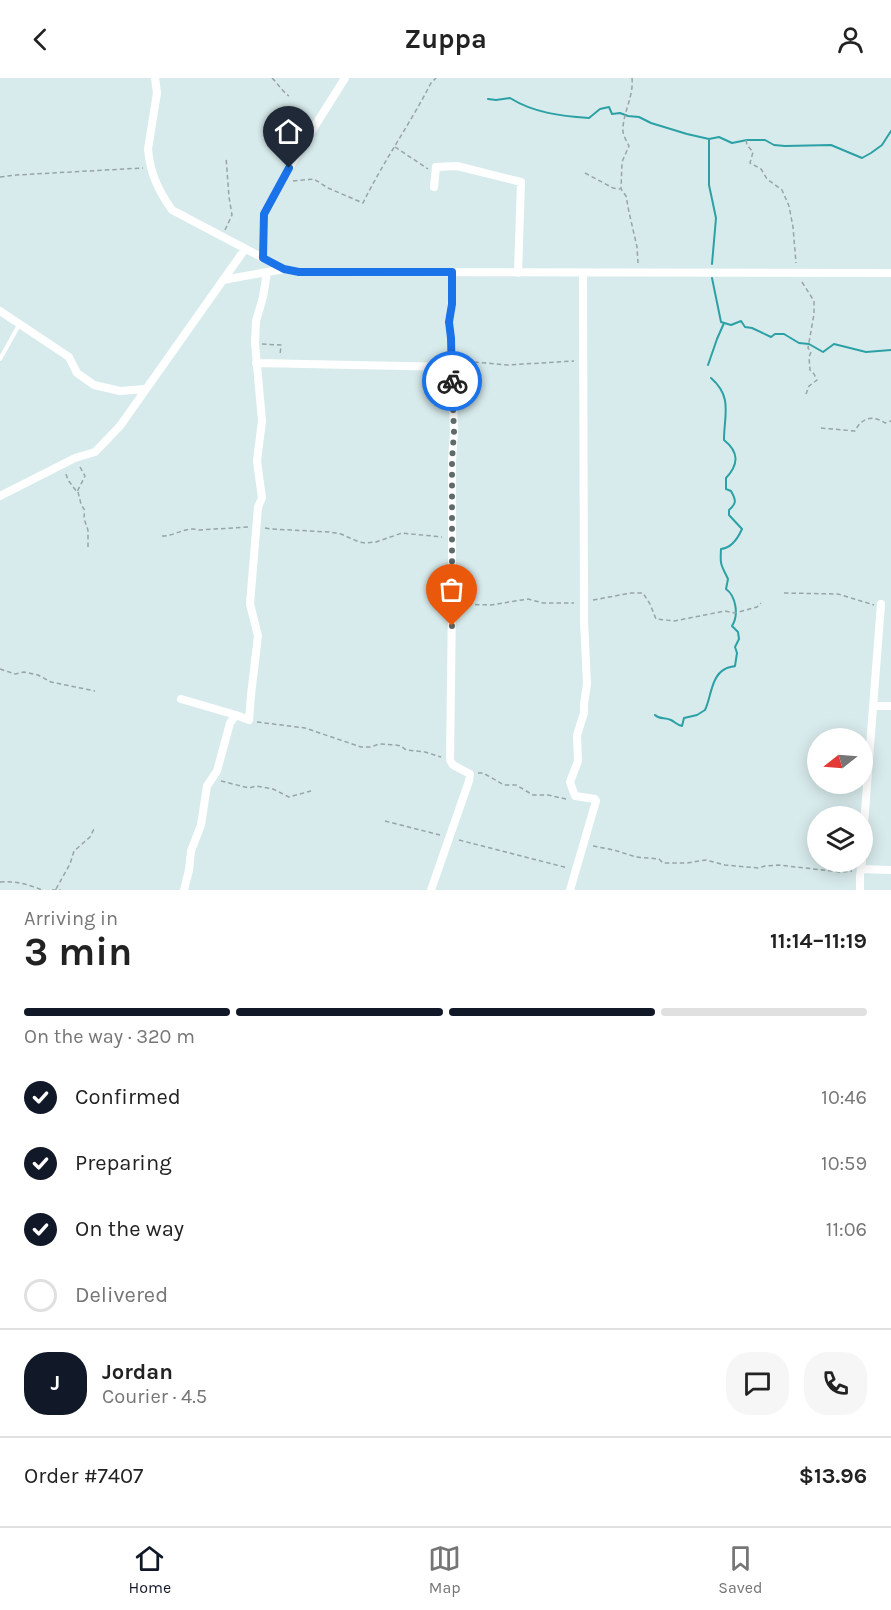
<!DOCTYPE html>
<meta charset="utf-8">
<style>
body{margin:0;font-family:Karla,sans-serif;background:#f6f6f6;color:#222;height:100vh;display:flex;flex-direction:column;font-size:22px;white-space:nowrap}
*{box-sizing:border-box;margin:0}
p{font-size:20px;color:#767676}
.icon{flex:none;width:33px;height:33px;fill:none;stroke:currentColor;stroke-width:2;stroke-linecap:round;stroke-linejoin:round}
.map{position:relative;height:812px;overflow:hidden}
.drawer{display:flex;flex-direction:column;background:#fff;flex:1}
.drawer>*{flex:none}
.needle{width:39px;rotate:253deg}
.controls{position:absolute;left:807px;top:650px;display:grid;gap:12px}
.controls a{display:grid;place-items:center;width:66px;height:66px;border-radius:50%;background:#fff;box-shadow:0 3px 15px #0003;font-size:30px}
.pin{position:absolute;display:grid;place-items:center;width:51px;height:51px;color:#fff;margin:-62px -26px;border-radius:50% 50% 50% 0;rotate:-45deg;box-shadow:0 0 6px #0007}
.pin .icon{rotate:45deg}
.courier{position:absolute;display:grid;place-items:center;width:60px;height:60px;margin:-30px;border:4px solid #1a73e8;border-radius:50%;background:#fff;color:#222;box-shadow:0 2px 8px #0007}
.overview em{font-style:normal;font-weight:700}
.overview div{display:flex;flex-direction:column-reverse}
.overview{display:flex;align-items:center;justify-content:space-between;height:102px;padding:0 24px}
h1{font-size:39px;font-weight:700;line-height:45px}
.bar{display:grid;grid-template-columns:repeat(4,1fr);gap:9px 6px;align-content:center;height:72px;padding:0 24px}
.bar i{height:8px;border-radius:4px;background:#e0e0e0}
.bar .on{background:#111827}
.bar p{grid-column:span 4}
.line{display:flex;align-items:center;gap:15px;padding:0 24px;border-top:2px solid #e0e0e0}
.line div{flex:1}
.round{display:grid;place-items:center;flex:none;width:63px;height:63px;border-radius:24px;background:#f6f6f6}
ol{padding:0 24px;list-style:none}
li{display:flex;align-items:center;gap:18px;height:66px}
li p{margin-inline-start:auto}
li .icon{padding:6px;border-radius:50%;background:#111827;color:#fff;stroke-width:4}
li:last-child{color:#767676}
li i{width:33px;height:33px;border:3px solid #e0e0e0;border-radius:50%}
header{display:flex;justify-content:space-between;align-items:center;height:78px;padding:0 24px;background:#fff;font-size:27px;font-weight:700}
.tab-bar{display:flex;justify-content:space-around;align-items:center;height:84px;border-top:2px solid #e0e0e0;background:#fff;font-size:16px;color:#767676}
.tab-bar a{display:grid;justify-items:center;gap:3px}
.tab-bar .on{color:#111827}
.map>svg:first-child{display:block}
.lines{fill:none;stroke-linecap:round;stroke-linejoin:round}
.stream{stroke:#2ca1a5;stroke-width:2}
.path{stroke:#96a5a5;stroke-width:1.5;stroke-dasharray:4.5 3;stroke-linecap:butt}
.lane{stroke:#fff;stroke-width:4}
.street{stroke:#fff;stroke-width:8}
.done{stroke:#5f6a6b;stroke-width:6;stroke-dasharray:0 10.8}
.route{stroke:#1a73e8;stroke-width:8}
</style>
<header><svg class="icon" aria-label="back" viewBox="0 0 24 24"><path d="M15 5l-7 7 7 7"/></svg>Zuppa<svg class="icon" aria-label="person" viewBox="0 0 24 24"><circle cx="12" cy="8" r="4"/><path d="M4 21q1-7 8-7t8 7"/></svg></header>
<div class="map">
<svg width="891" height="812" viewBox="0 0 891 812">
<rect width="100%" height="100%" fill="#d8ebec"/>
<g class="lines">
<!-- stream -->
<path class="stream" d="M488 21 496 22 510 20C534 35 561 38 589 40L600 31 609 29 612 36 620 35 628 38 639 39 651 45 687 56 709 61 719 59 732 65 747 62H765L774 67 785 68 831 67 862 80 871 75 882 67 891 53
M709 62V107L716 140 712 186
M712 200 721 244 731 247 741 243 745 249 752 250 771 259 775 256H784L799 265 809 266 823 274 834 266 866 274 891 272
M708 287 717 261 724 245
M655 637C660 642 664 639 671 642 675 644 677 647 682 648L684 640 697 637 705 632C711 620 711 598 725 591 728 589 732 589 735 588L737 575 735 569 739 561 738 554 732 548C739 537 736 518 726 511L728 501C721 486 720 488 721 471 732 470 738 460 742 451L729 437V432C737 425 736 422 731 413L726 411V400C739 386 739 374 724 362 724 337 733 319 711 300"/>
<!-- path -->
<path class="path" d="M272 0C278 6 282 13 289 18
M632 0C634 19 622 36 623 54 624 59 627 64 629 68L622 84 621 111 626 118 629 134 637 169 638 185
M746 62 747 67 753 74 750 85 761 91 767 101 782 112 789 128 793 149 796 185
M395 69 428 91
M585 95 613 110 620 111
M0 99 16 97 143 90
M293 103 314 101 328 110 363 125C383 84 410 46 431 5L436 0
M225 152 232 137 229 119 226 79
M802 204 814 223V236L808 270 811 274 809 279 810 292 814 296 817 302 809 308 806 316
M262 266 281 267 280 277
M460 285 463 283 508 287 574 283
M821 350 855 353C862 339 873 337 885 345L891 343
M66 396 68 402 77 414 85 398 80 389
M78 414 81 426 85 433C82 443 87 445 88 453 88 458 88 464 88 469
M265 450 271 451 329 454 341 456 359 464 365 465 376 464 402 455 442 459
M162 458C176 458 185 448 199 452L248 449
M784 515 838 516 874 527
M593 522 631 515H643L650 526 656 541 674 543 725 533 735 535 757 529 761 525
M460 526 491 527 528 521 543 525H574
M0 591 15 596 24 594 38 597 51 604 95 613
M257 644 305 650 361 669H371L379 666 395 667 401 668 406 672 425 674 441 679
M478 695H483L504 707H516L533 717H548L566 721
M221 703 249 710 256 708 273 711 289 719 311 713
M385 743 440 757
M459 762 568 790
M593 768 614 772 636 779 659 781 663 785H687L706 782 725 787 758 790 765 788 778 787 841 794 852 793
M0 804C15 803 28 806 42 812
M56 811 70 786 74 773 90 759 94 751
M52 812H61"/>
<!-- lane -->
<path class="lane" d="M0 281 19 247"/>
<!-- street -->
<path class="street" d="M155 0 157 15 148 71C150 95 158 112 172 132L284 191 299 194H316L891 195
M434 109 436 89 457 88 521 104 518 195
M263 180 264 136 296 78 345 0
M223 202 284 191
M0 233 69 279 77 295 94 307 120 313 145 311
M256 285 452 289
M0 418 75 380 95 374 120 348 245 171
M181 621 236 637
M874 628H891
M862 772 881 526
M861 791 891 792
M184 812 189 792 191 773 201 747 207 708 217 693 230 645 236 637 249 642 251 617 258 558 250 526 258 429 262 420 257 383 262 343 255 265 256 243 263 219 267 194
M431 812 469 703 470 696 453 687 450 682 452 526V382L454 354 451 260 449 244 452 224V194
M570 812 596 723 595 721 575 718 570 704 578 683 577 657 584 635V626L587 606 584 543 583 195
M860 812V798L862 783"/>
</g>
<g class="lines">
<!-- done -->
<path class="done" d="M452 548V382L454 354 452 303"/>
<!-- route -->
<path class="route" d="M289 90 264 136 263 180 284 191 299 194H452V226L449 244 451 260 452 303"/>
</g>
</svg>
<div class="controls">
<a><svg class="needle" viewBox="-14 -14 28 28"><path d="M0-13l5 13h-10z" fill="#e53935"/><path d="M0 13l5-13h-10z" fill="#767676"/></svg></a>
<a><svg class="icon" aria-label="layers" viewBox="0 0 24 24"><path d="M12 4l9 5-9 5-9-5zM3 14l9 5 9-5"/></svg></a>
</div>
<div class="pin" style="left:452px;top:548px;background:#ea580c"><svg class="icon" aria-label="bag" viewBox="0 0 24 24"><path d="M5 8h14l-1 12H6zM9 8a3 3 0 0 1 6 0"/></svg></div>
<div class="pin" style="left:289px;top:90px;background:#1f2937"><svg class="icon" aria-label="home" viewBox="0 0 24 24"><path d="M3 11l9-7 9 7M6 9v11h12V9"/></svg></div>
<div class="courier" style="left:452px;top:303px"><svg class="icon" aria-label="bike" viewBox="0 0 24 24"><circle cx="6" cy="16" r="4"/><circle cx="18" cy="16" r="4"/><path d="M6 16l4-8h5l3 8M10 8l3 8H6M13 5h3"/></svg></div>
</div>
<section class="drawer">
<div class="overview"><div><h1>3 min</h1><p>Arriving in</p></div><em>11:14–11:19</em></div>
<div class="bar"><i class="on"></i><i class="on"></i><i class="on"></i><i></i><p>On the way · 320 m</p></div>
<ol>
<li><svg class="icon" aria-label="check" viewBox="0 0 24 24"><path d="M5 12l5 5 9-10"/></svg>Confirmed<p>10:46</p></li>
<li><svg class="icon" aria-label="check" viewBox="0 0 24 24"><path d="M5 12l5 5 9-10"/></svg>Preparing<p>10:59</p></li>
<li><svg class="icon" aria-label="check" viewBox="0 0 24 24"><path d="M5 12l5 5 9-10"/></svg>On the way<p>11:06</p></li>
<li><i></i>Delivered</li>
</ol>
<div class="line" style="height:108px"><b class="round" style="background:#111827;color:#fff">J</b><div><b>Jordan</b><p>Courier · 4.5</p></div><a class="round"><svg class="icon" aria-label="chat" viewBox="0 0 24 24"><path d="M4 5h16v11H9l-5 4z"/></svg></a><a class="round"><svg class="icon" aria-label="phone" viewBox="0 0 24 24"><path d="M5 4h4l2 5-3 2q2 4 5 5l2-3 5 2v4C11 20 4 13 5 4z"/></svg></a></div>
<div class="line" style="height:78px"><div>Order #7407</div><b>$13.96</b></div>
</section>
<nav class="tab-bar">
<a class="on"><svg class="icon" aria-label="home" viewBox="0 0 24 24"><path d="M3 11l9-7 9 7M6 9v11h12V9"/></svg>Home</a>
<a><svg class="icon" aria-label="map" viewBox="0 0 24 24"><path d="M3 6l6-2 6 2 6-2v14l-6 2-6-2-6 2zM9 4v14M15 6v14"/></svg>Map</a>
<a><svg class="icon" aria-label="saved" viewBox="0 0 24 24"><path d="M7 4h10v16l-5-4-5 4z"/></svg>Saved</a>
</nav>
